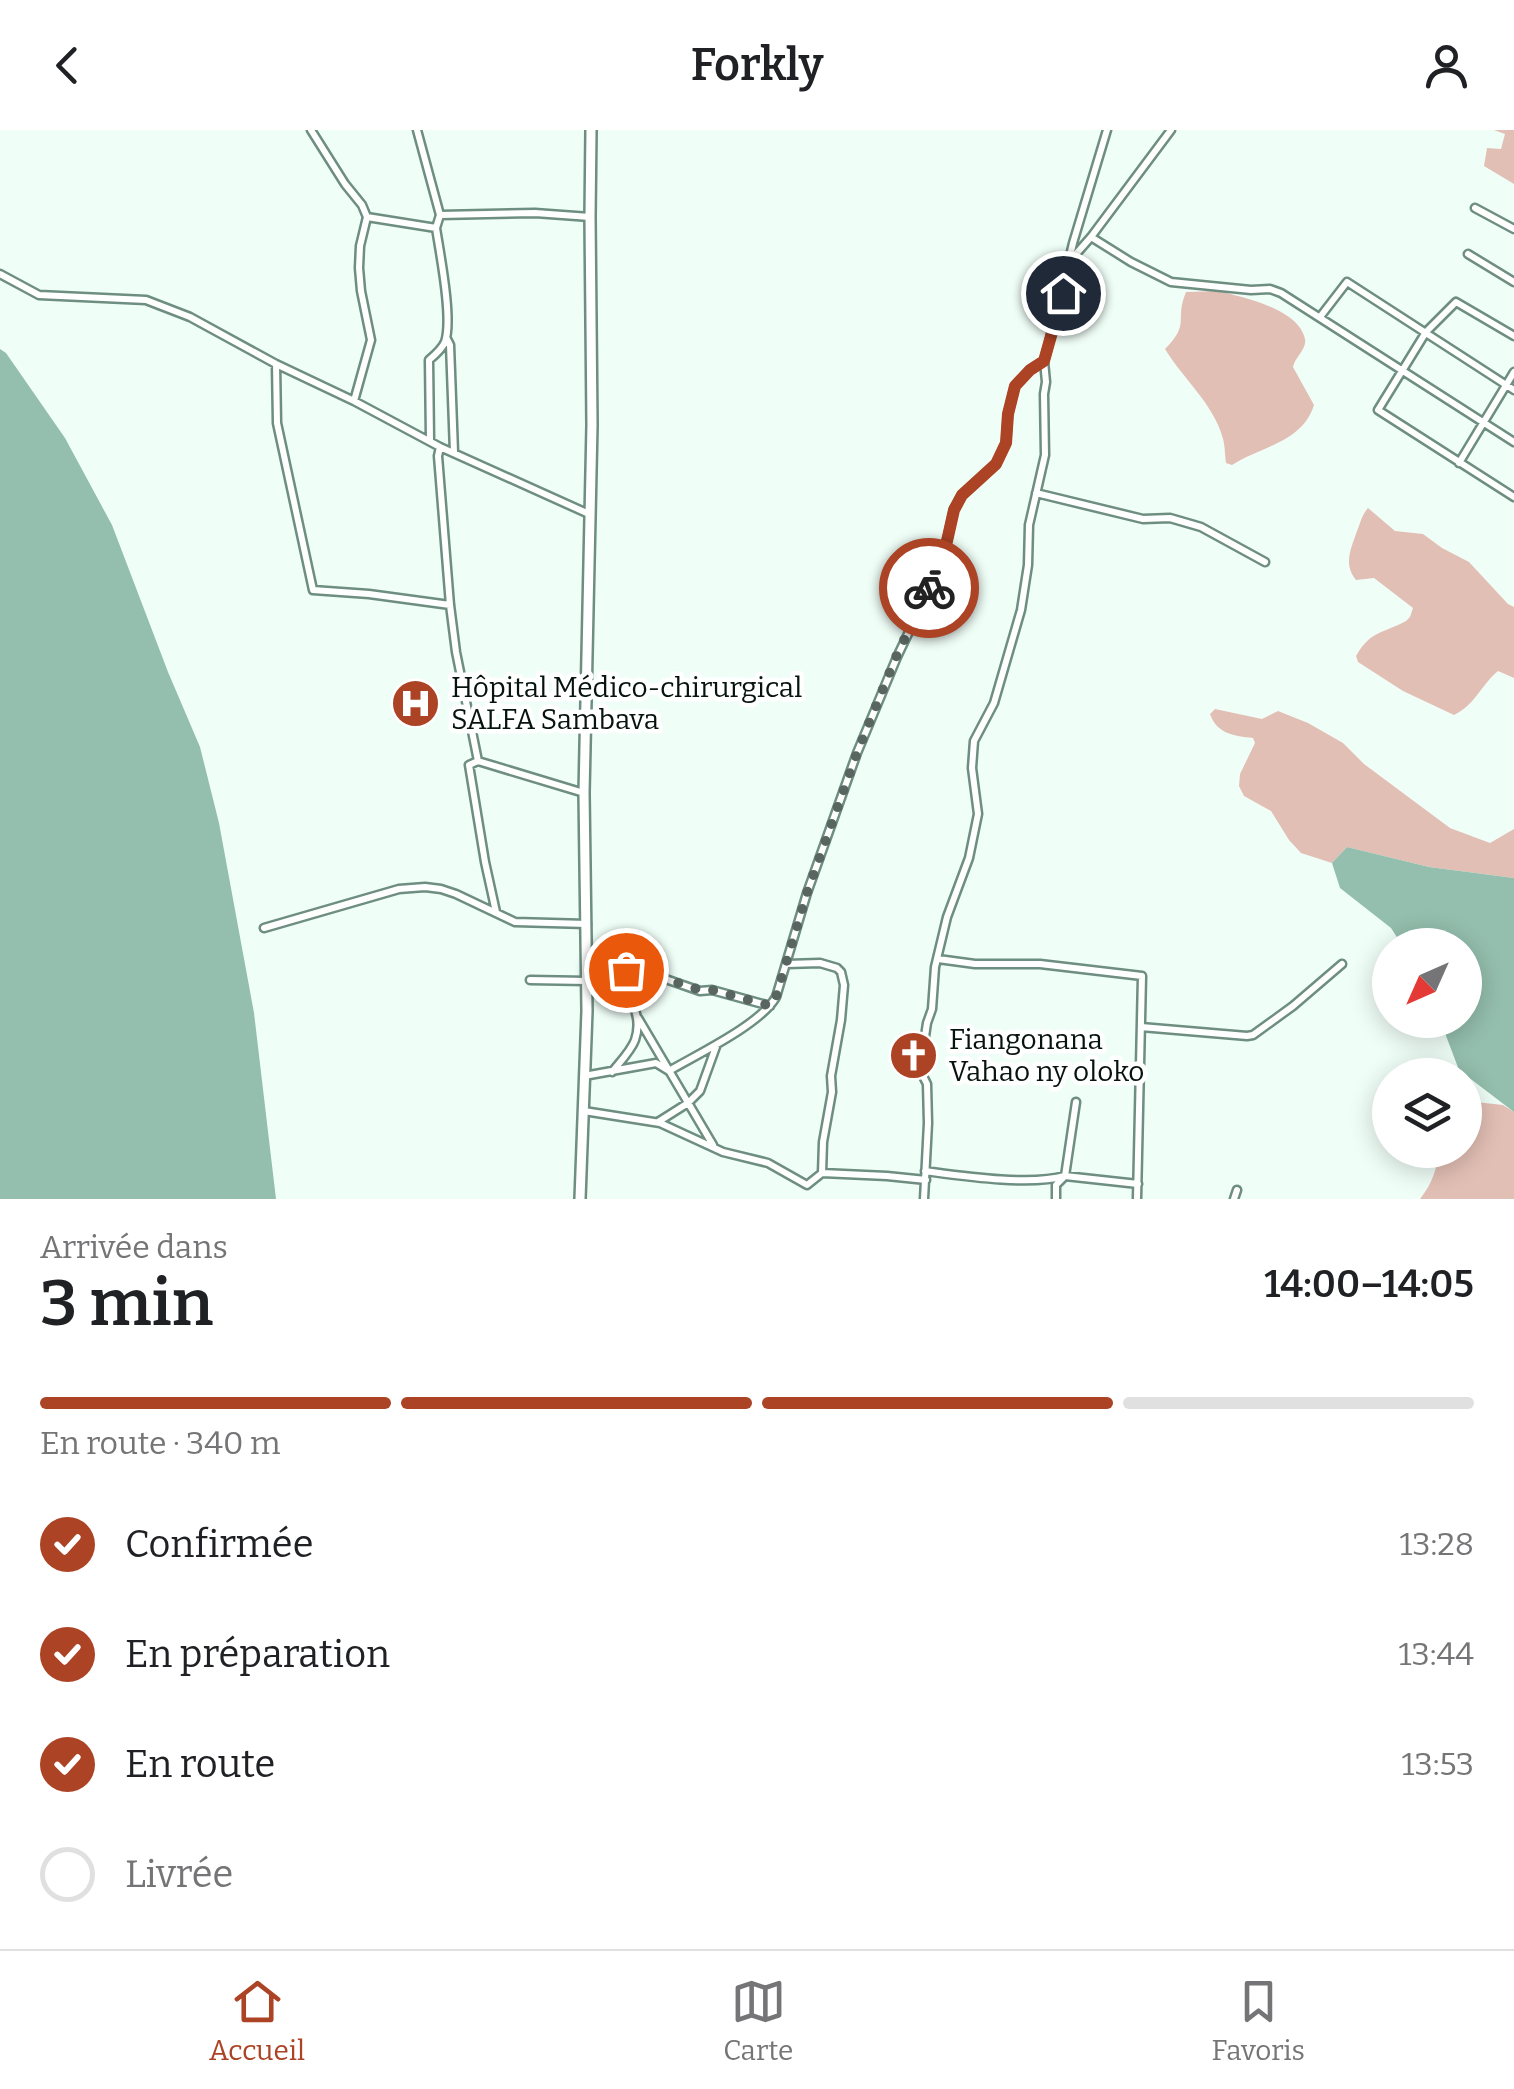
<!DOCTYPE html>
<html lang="fr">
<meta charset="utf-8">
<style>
body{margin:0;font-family:Bitter,serif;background:#f2f2f2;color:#202124;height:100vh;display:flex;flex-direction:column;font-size:38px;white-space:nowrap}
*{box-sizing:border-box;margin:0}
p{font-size:32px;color:#757577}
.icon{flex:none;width:55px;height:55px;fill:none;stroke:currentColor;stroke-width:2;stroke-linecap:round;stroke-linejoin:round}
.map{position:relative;height:1069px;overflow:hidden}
.drawer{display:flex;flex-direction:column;background:#fff;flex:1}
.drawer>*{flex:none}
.needle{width:65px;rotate:225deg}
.buttons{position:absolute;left:1372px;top:798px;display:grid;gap:20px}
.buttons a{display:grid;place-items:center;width:110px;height:110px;border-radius:50%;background:#fff;box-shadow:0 5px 25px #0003;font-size:50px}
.pin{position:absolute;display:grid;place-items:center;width:85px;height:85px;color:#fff;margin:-42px;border:5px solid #fff;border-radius:50%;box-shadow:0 2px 10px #0007}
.courier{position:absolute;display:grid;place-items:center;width:100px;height:100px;margin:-50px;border:8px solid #ab4324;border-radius:50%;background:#fff;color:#222;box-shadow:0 2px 12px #0007}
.overview em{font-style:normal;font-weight:600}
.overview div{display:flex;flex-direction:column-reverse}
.overview{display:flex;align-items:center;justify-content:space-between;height:170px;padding:0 40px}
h1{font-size:65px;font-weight:600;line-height:75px}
.bar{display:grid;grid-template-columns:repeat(4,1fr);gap:15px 10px;align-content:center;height:120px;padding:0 40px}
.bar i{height:12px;border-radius:8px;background:#e0e0e0}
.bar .current{background:#ab4324}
.bar p{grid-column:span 4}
ol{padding:0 40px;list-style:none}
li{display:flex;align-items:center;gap:30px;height:110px}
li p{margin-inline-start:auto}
li .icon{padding:10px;border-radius:50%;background:#ab4324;color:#fff;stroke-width:4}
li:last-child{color:#757577}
li i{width:55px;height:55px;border:5px solid #e0e0e0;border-radius:50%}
header{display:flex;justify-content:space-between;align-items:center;height:130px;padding:0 40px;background:#fff;font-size:45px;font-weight:600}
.dock{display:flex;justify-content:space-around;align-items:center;height:140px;border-top:2px solid #e0e0e0;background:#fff;font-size:28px;color:#757577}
.dock a{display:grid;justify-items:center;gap:5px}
.dock .current{color:#ab4324}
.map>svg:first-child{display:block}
.green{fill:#e2bfb5}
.water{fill:#94bead}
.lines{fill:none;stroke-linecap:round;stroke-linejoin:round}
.street-casing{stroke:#6e8e81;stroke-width:11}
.secondary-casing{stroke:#6e8e81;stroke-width:14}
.street{stroke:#fff;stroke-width:6}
.secondary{stroke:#fff;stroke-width:9}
.done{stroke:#596561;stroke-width:10;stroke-dasharray:0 18}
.route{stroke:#ab4324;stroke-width:12}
.labels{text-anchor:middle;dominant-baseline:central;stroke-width:9;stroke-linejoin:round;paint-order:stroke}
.poi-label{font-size:28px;fill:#07130f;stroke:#fff;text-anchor:start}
</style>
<header><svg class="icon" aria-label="back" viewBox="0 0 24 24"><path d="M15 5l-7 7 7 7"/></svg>Forkly<svg class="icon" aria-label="person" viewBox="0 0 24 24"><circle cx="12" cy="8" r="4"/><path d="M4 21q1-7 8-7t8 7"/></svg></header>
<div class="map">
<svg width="1514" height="1069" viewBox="0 0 1514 1069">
<rect width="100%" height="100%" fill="#f0fef8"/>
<!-- green -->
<path class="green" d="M1494 0H1514V54L1484 36 1487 18 1501 19 1505 4Z
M1218 161C1243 167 1299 179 1305 209 1307 219 1295 227 1293 237L1314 275C1302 313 1261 316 1232 335L1226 333C1225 326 1225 316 1223 309 1214 274 1183 249 1165 219 1191 193 1174 191 1186 162Z
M1368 378 1395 401 1423 404 1442 418 1469 432 1508 474 1514 477V548L1498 541C1481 555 1475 575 1454 585L1403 561 1358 532 1356 526C1371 500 1382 504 1406 491L1410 487 1413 478 1374 448 1356 450C1343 434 1351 419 1357 401 1361 392 1361 386 1368 378Z
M1215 579 1262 589 1278 581 1308 593 1343 613 1364 634 1450 698 1490 713 1514 699V748L1429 737 1347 717 1332 733 1301 723 1289 710 1271 681 1244 666 1239 656 1240 644 1255 613 1253 608C1234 606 1217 604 1210 584Z
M1467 971 1503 975 1514 982V1069H1420C1432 1054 1437 1039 1439 1020H1465V972Z"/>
<!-- water -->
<path class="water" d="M0 219 6 223 65 308 112 395 168 542 200 617 219 693 254 883 276 1069H0Z
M1347 717 1429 737 1514 748V982L1459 940 1440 890H1465V815H1402L1391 798 1340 758 1332 733Z"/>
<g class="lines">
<defs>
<path id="street" d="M311 0 345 54 362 75 367 87 436 98
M417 0 440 85 436 98C440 124 453 189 445 212 442 219 435 225 429 230L430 310
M1475 78 1514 99
M440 85 535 83 590 87
M1091 107 1131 132 1171 152 1251 160 1270 159 1281 163 1514 312
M1468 124 1514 152
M1069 130 1073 113 1107 0
M0 144 39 165 146 170 190 187 276 234 354 271 440 317 589 384
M1320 187 1347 152 1514 260
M1514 206 1456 172 1426 202 1378 280 1514 367
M447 209 450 215 454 322
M276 234 277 293 313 460 369 464 450 475
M354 271 371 210 361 161 359 138 360 116 367 87
M440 317 438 326 450 475 456 522 478 631 584 663
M1459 333 1514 242
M1036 363 1143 389 1170 388 1201 397 1265 432
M478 631 469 635 485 732 496 782
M264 798 399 759 425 757 441 759 456 764 515 792 587 794
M587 827 630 842 654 845 700 861 712 860 770 876
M938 829 975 834H1040L1142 846 1137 1069
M592 831C615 850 647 875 635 910 631 921 619 933 612 942
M787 834 820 833 837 838 841 842 844 855 841 890 831 946 832 962 823 1012 822 1043
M530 850 587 851
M587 860 638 845
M638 888 713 1015
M1141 897 1247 906 1253 905 1293 876 1342 834
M584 946 656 933 669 941C698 924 761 894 776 867L807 763 857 623 897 527 927 464 947 411 954 379 962 365 996 334 1006 313 1008 284 1015 256 1030 240 1044 231
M584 981 660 993 723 1022 768 1033 807 1055 822 1043 887 1046 926 1050
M658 992 688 973 700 961 717 914
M925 1041C963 1046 1029 1056 1065 1046L1138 1054
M924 1069 928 993 927 954 920 940 927 893 932 879 935 837 947 787 969 728 978 684 972 638 974 611 994 573 1021 480 1028 435 1029 395 1045 325 1044 264 1046 252 1044 231 1066 151 1069 132 1091 107 1171 0
M1056 1069V1055L1065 1046 1076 972
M1234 1069 1237 1060"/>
<path id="secondary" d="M580 1069 587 881 584 663 592 295 590 87 591 0"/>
</defs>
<!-- street casing -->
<use href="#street" class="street-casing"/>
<!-- secondary casing -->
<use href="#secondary" class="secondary-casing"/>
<!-- street -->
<use href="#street" class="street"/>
<!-- secondary -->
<use href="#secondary" class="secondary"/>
</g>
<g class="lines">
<!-- done -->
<path class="done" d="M626 840 654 845 700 860H712L771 876 776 867 807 763 857 623 896 527 929 458"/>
<!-- route -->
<path class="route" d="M929 458 947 411 954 380 962 365 996 334 1006 313 1008 284 1015 256 1030 240 1044 231 1063 163"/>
</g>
<!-- icons -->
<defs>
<symbol id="hospital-disc" viewBox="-11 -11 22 22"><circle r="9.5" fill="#ab4324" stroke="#fff"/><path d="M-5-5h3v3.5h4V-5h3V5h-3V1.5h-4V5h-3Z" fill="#fff"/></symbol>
<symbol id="church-disc" viewBox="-11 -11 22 22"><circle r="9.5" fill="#ab4324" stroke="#fff"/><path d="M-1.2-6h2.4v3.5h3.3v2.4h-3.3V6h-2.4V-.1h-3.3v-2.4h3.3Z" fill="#fff"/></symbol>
</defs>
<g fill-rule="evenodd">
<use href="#hospital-disc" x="388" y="546" width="55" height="55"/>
<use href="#church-disc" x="886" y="898" width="55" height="55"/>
</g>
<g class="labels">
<!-- poi labels -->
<g class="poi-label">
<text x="451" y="557">Hôpital Médico-chirurgical<tspan x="451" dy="32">SALFA Sambava</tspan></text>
<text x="949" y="909">Fiangonana<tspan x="949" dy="32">Vahao ny oloko</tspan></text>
</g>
</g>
</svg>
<div class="buttons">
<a><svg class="needle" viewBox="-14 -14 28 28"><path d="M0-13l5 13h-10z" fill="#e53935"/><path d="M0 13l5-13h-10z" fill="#757577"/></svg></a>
<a><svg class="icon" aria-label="layers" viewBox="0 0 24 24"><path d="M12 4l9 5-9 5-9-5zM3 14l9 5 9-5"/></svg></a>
</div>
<div class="pin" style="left:626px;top:840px;background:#ea580c"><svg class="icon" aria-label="bag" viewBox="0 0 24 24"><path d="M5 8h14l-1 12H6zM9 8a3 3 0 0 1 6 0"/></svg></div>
<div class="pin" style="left:1063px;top:163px;background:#1f2937"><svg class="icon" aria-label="home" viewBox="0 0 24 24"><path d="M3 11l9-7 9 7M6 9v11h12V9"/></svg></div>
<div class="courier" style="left:929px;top:458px"><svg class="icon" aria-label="bike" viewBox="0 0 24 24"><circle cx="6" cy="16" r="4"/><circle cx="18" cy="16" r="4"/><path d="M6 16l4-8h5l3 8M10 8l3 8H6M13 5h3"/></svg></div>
</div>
<section class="drawer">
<div class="overview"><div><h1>3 min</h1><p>Arrivée dans</p></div><em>14:00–14:05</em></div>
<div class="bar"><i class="current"></i><i class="current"></i><i class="current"></i><i></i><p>En route · 340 m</p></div>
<ol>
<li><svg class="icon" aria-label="check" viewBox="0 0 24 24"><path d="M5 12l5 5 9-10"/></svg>Confirmée<p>13:28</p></li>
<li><svg class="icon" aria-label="check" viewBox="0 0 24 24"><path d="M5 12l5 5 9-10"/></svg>En préparation<p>13:44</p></li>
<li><svg class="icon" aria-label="check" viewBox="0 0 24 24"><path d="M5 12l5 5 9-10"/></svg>En route<p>13:53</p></li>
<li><i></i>Livrée</li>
</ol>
</section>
<nav class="dock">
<a class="current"><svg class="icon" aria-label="home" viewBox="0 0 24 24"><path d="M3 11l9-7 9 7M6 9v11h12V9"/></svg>Accueil</a>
<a><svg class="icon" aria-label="map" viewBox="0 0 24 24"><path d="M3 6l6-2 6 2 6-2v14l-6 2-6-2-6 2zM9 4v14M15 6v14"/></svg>Carte</a>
<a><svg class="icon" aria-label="saved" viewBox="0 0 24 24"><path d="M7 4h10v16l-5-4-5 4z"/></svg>Favoris</a>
</nav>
